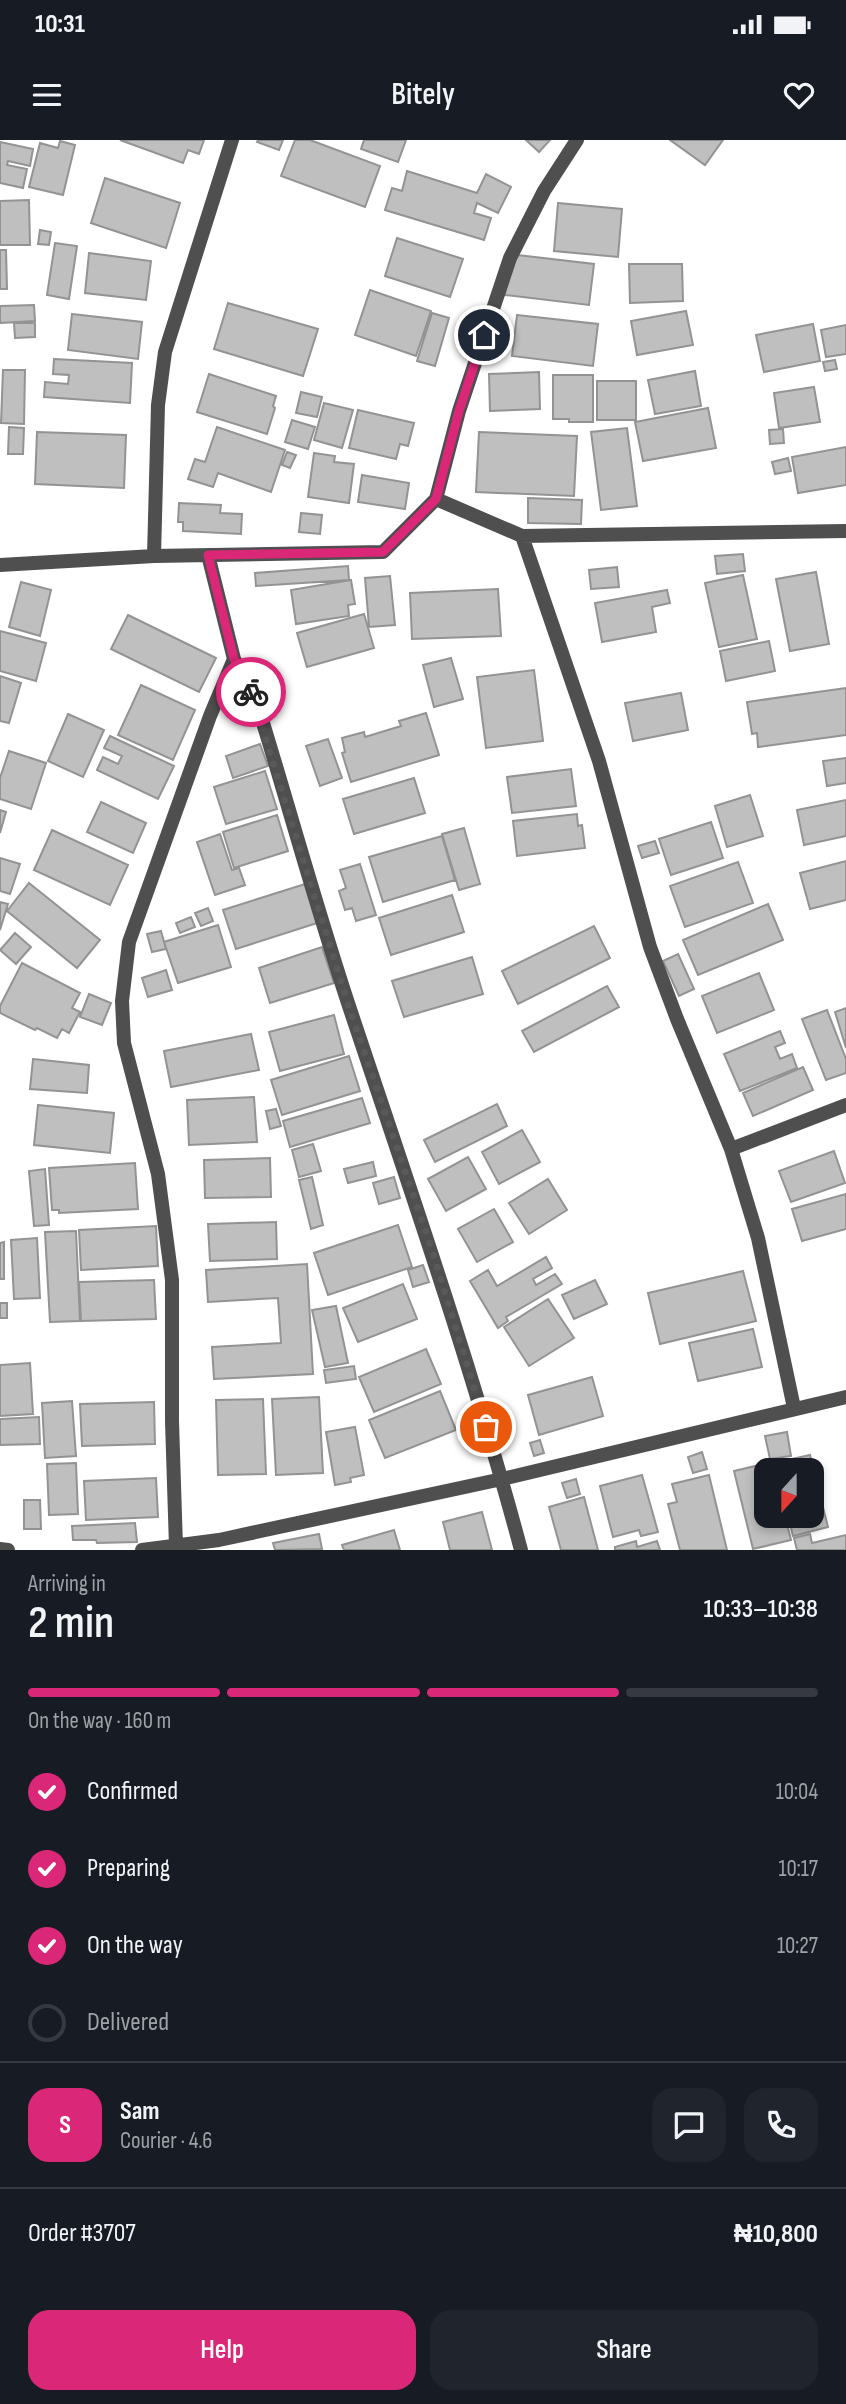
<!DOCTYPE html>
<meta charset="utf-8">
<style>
body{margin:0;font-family:"Sofia Sans Condensed",sans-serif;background:#20242c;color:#f1f3f6;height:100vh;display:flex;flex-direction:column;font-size:26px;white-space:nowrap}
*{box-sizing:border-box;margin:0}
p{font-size:23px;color:#9ea1a6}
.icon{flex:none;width:38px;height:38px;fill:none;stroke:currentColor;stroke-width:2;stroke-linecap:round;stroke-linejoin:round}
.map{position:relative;height:1410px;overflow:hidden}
.sheet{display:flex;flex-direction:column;background:#171b24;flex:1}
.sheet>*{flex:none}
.needle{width:46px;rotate:201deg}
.controls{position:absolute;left:754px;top:1318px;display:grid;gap:14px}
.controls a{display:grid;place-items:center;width:70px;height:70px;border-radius:14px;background:#171b24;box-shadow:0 4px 10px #0003;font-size:35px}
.pin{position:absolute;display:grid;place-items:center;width:60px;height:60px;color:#fff;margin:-30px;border:4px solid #fff;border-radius:50%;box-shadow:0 2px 7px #0007}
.courier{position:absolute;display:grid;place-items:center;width:70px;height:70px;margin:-35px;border:5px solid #db2777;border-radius:50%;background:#fff;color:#222;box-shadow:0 2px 9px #0007}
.head em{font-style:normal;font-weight:600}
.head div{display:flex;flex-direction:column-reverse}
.head{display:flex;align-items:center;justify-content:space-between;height:119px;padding:0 28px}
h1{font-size:46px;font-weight:600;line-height:52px}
.bar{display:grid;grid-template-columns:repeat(4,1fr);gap:10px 7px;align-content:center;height:84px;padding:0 28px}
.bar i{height:9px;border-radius:5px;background:#363941}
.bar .current{background:#db2777}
.bar p{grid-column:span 4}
.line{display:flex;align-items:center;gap:18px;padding:0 28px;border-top:2px solid #363941}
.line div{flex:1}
.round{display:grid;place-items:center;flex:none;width:74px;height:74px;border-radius:21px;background:#20242c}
ol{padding:0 28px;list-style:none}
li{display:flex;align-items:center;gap:21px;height:77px}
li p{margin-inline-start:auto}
li .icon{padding:7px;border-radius:50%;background:#db2777;color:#fff;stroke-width:4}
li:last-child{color:#9ea1a6}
li i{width:38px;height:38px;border:4px solid #363941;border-radius:50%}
.primary-button{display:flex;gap:14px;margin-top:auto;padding:14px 28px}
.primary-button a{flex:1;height:80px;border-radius:21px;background:#db2777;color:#fff;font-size:28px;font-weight:600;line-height:80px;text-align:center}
.primary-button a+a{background:#20242c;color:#f1f3f6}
.status{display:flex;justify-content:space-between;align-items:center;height:49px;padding:0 35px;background:#171b24;direction:ltr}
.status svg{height:19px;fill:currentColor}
header{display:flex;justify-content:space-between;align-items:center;height:91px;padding:0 28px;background:#171b24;font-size:32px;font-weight:600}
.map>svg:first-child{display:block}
.building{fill:#bfbfbf;stroke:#939393;stroke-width:2}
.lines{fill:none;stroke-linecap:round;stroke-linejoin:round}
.street{stroke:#4f4f4f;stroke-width:14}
.done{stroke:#595959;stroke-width:7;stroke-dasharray:0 12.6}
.route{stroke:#db2777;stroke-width:9}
</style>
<div class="status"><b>10:31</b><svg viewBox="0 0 49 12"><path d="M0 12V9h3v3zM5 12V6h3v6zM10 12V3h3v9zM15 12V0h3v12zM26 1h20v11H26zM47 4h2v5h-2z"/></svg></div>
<header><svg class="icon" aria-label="menu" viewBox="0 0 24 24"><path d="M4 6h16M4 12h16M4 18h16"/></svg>Bitely<svg class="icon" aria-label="heart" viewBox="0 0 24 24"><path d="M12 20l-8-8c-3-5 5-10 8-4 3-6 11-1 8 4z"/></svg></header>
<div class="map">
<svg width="846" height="1410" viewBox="0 0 846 1410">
<rect width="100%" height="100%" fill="#fff"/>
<!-- building -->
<path class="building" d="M120 0H204L199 14 188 10 183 23Z
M258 0H283L279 10 257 2Z
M295 0H310L380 26 365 67 281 36Z
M364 0H406L398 22 361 9Z
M526 0H550L539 12Z
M670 0H723L705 25Z
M60 1 75 5 63 55 29 47 40 3 58 8Z
M0 2 33 9 30 26 8 21 7 25 27 29 23 48 0 43Z
M407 31 477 53 486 34 511 47 498 73 477 63 474 73 491 78 484 100 385 70 392 48 402 51Z
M105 38 180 63 166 108 91 83Z
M29 60 30 105H0V61Z
M558 63 622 69 618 117 554 111Z
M40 90 51 92 49 105 38 104Z
M397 98 463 119 450 157 385 136Z
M55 103 77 106 69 159 47 155Z
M0 110H6L7 149H0Z
M89 113 151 121 146 160 85 153Z
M509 114 594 124 589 165 505 155Z
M629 124H682L683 161 630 163Z
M370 150 431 171 416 216 355 195Z
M228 163 318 189 303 236 214 209Z
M34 165 35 181 0 183V166Z
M686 171 693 205 637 215 631 181Z
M432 173 449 178 435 226 417 221Z
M72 174 142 182 138 219 68 210Z
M517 175 598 184 593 226 512 216Z
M14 183H35V197L15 198Z
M813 184 820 221 764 232 756 195Z
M846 185V214L826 217 821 190Z
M54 219 132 223 130 263 44 257 45 242 68 244 69 235 53 234Z
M835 220 837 229 825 231 823 222Z
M3 230H25L24 284 1 283Z
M695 231 701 266 655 274 648 240Z
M539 232 540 269 490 271 489 234Z
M209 234 276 256 273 266 275 268 267 294 197 272Z
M553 235H593V282H569V279H553Z
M597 241H636V280H597Z
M814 247 820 282 779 288 774 253Z
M301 252 322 257 317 277 296 273Z
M324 263 353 270 342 308 314 300Z
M708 268 716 308 643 321 635 282Z
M358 270 414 283 408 306 400 304 396 319 349 308Z
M292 280 315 287 308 309 285 302Z
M9 287 24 288 23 314H8Z
M217 287 285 310 271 352 218 333 213 347 188 339 195 319 205 322Z
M627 288 637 366 601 370 591 292Z
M783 289 784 303 770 304 769 290Z
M37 292 126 295 124 348 35 344Z
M479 292 577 296 574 356 476 352Z
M846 307V345L798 353 792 317Z
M287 312 296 315 290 328 282 325Z
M314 313 335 316 334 322 354 324 349 363 308 357Z
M788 318 791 331 775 334 772 322Z
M362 335 409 343 405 369 358 362Z
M528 358 582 360 581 384 528 383Z
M179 363 221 365 220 373 242 374 241 394 183 391V382H178Z
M301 373 322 375 320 394 299 392Z
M743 414 745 431 717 434 715 416Z
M348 426 349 440 256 446 255 433Z
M617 427 619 447 591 449 589 430Z
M816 432 829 504 790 511 776 439Z
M743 435 757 499 719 507 705 443Z
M390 436 395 485 369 487 365 438Z
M351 440 355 464 348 465 349 476 296 484 291 450Z
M21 442 51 450 40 496 9 487Z
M498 449 501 496 412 499 410 453Z
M667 450 670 463 652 467 656 492 602 502 595 463Z
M364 474 374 508 307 527 297 493Z
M128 475 216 518 199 552 111 509Z
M0 491 46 503 36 541 0 531Z
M769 501 775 531 726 541 720 511Z
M451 518 463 559 434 567 423 525Z
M534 530 543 601 486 608 477 537Z
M0 536 21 543 9 583 0 581Z
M141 545 195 570 173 620 118 595Z
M846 548V595L758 607 757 593 752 594 747 562Z
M681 553 688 590 633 601 625 563Z
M426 573 439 615 351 642 342 613 345 612 342 598 364 592 365 597 401 586 399 581Z
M68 574 104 590 83 637 48 621Z
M110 596 174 626 158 659 97 630 103 617 118 624 122 616 104 608Z
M328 599 342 638 320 646 306 606Z
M260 604 268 626 233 638 226 616Z
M9 611 46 623 31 669 0 659V638Z
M846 618V643L827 646 823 621Z
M571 629 576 666 512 673 507 637Z
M265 631 277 669 226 684 214 647Z
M414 638 425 673 354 694 343 659Z
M750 655 763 696 727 707 715 666Z
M846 660V696L804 705 797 670Z
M101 662 146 683 133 713 87 692Z
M0 670 6 672 0 693Z
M577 674 578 686 582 685 585 708 517 716 513 681Z
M277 675 288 711 234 728 223 692Z
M711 682 723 718 671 735 659 699Z
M464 688 480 744 459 750 442 694Z
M52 690 128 725 110 765 34 730Z
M220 694 232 730 239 728 245 745 215 755 197 702Z
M442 696 455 740 383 762 369 717Z
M655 701 659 713 642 718 638 706Z
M0 718 20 724 10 754 0 751Z
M846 721V760L810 769 800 733Z
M738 722 753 763 685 787 670 746Z
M360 724 376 775 356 781 352 768 345 770 339 751 346 748 340 730Z
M29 743 100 800 77 828 7 771Z
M305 744 317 783 236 809 223 770Z
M452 755 464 792 391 815 379 778Z
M0 762 8 764 0 790Z
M768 764 783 800 698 835 683 800Z
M208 768 213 781 201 786 195 773Z
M191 777 195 787 180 793 176 783Z
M218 785 231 827 178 843 164 802Z
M594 786 610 818 518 864 502 831Z
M161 791 166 809 152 812 147 794Z
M15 793 31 807 16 824 0 810Z
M322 807 334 843 270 863 259 828Z
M678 814 694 849 679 856 663 821Z
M472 817 483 854 404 877 392 841Z
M22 823 80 853 72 868 80 872 69 893 62 889 57 898 37 888 35 890 0 873V866Z
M166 830 172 850 148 857 142 838Z
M759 833 774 870 717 893 702 856Z
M607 846 619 867 534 912 522 891Z
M89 854 111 863 102 885 80 877Z
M846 868V908L835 872Z
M827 870 846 919V933L826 940 802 879Z
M334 875 344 914 280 931 269 892Z
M780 891 785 903 775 907 780 919 792 914 797 928 740 951 724 914Z
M251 894 259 930 171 947 164 911Z
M349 916 360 951 282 975 271 940Z
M33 919 89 925 87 953 30 949Z
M803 927 813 950 753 976 743 953Z
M254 957 257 1002 189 1005 187 960Z
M362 958 370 983 290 1007 283 981Z
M497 964 507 986 435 1022 424 1000Z
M38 965 114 973 110 1013 34 1005Z
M276 969 281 986 270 989 266 971Z
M522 990 540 1022 499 1044 482 1012Z
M313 1004 321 1031 299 1037 292 1010Z
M834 1011 845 1043 791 1062 779 1031Z
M468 1017 486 1049 446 1071 428 1039Z
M270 1018 271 1057 205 1058 204 1020Z
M373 1022 376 1036 348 1043 344 1029Z
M135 1023 138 1069 59 1073V1070H52L49 1028Z
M45 1029 49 1085 34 1086 29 1031Z
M312 1037 323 1085 311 1089 299 1040Z
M394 1037 400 1058 379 1064 373 1043Z
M548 1039 567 1070 529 1094 509 1063Z
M846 1054V1089L802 1101 792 1069Z
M494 1069 513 1102 477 1122 458 1089Z
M276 1082 277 1119 210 1121 208 1084Z
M398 1085 412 1127 328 1155 314 1113Z
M156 1086 158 1126 81 1130 79 1090Z
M76 1091 80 1181 50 1182 45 1092Z
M37 1098 40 1158 14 1159 11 1100Z
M4 1102V1139H0V1103Z
M546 1117 552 1128 533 1139 536 1145 555 1134 562 1144 506 1177 508 1181 498 1188 470 1141 488 1130 497 1146Z
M307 1124 313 1234 214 1239 212 1207 281 1203 278 1158 208 1162 206 1130Z
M423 1125 429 1142 413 1147 408 1130Z
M743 1131 756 1181 660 1204 648 1153Z
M154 1140 156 1179 81 1181 79 1142Z
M595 1140 607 1164 574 1179 562 1155Z
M403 1144 417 1179 358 1202 343 1168Z
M548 1159 574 1198 529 1226 504 1187Z
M0 1163H7V1178H0Z
M336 1166 348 1223 325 1227 312 1170Z
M753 1189 762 1227 698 1241 689 1203Z
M426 1209 441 1244 374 1272 359 1237Z
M30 1223 33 1274 0 1276V1225Z
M354 1226 356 1239 326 1243 324 1230Z
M592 1237 603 1276 539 1295 528 1255Z
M440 1251 456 1290 385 1318 369 1280Z
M319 1257 323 1333 276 1335 272 1259Z
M263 1259 266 1334 218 1335 216 1260Z
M72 1261 76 1316 45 1318 42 1263Z
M154 1262 155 1304 82 1306 80 1264Z
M39 1277 40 1304 0 1305V1279Z
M355 1287 364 1335 350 1338 351 1342 335 1345 326 1292Z
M787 1292 791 1316 770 1319 765 1296Z
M540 1300 544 1313 534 1316 530 1303Z
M702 1312 707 1329 693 1333 688 1317Z
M810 1315 828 1387 793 1396 788 1376H812V1330H776L774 1323Z
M772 1322 774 1330H766V1376H785L791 1400 753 1409 734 1331Z
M76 1323 78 1374 49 1375 47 1324Z
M642 1335 658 1392 641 1396 639 1390 613 1397 600 1346Z
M709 1335 727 1410H680L668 1364 677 1362 672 1344Z
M156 1338 158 1377 86 1380 84 1341Z
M576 1339 580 1354 567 1358 562 1343Z
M584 1357 598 1410H561L549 1367Z
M24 1360H40L41 1389H24Z
M482 1372 492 1410H450L443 1382Z
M135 1383 137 1402 97 1403 96 1400H73L72 1386Z
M394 1390 400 1410H344L342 1405Z
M319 1394 322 1409 275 1410 273 1403Z
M810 1394 812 1403 846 1395V1410H797L794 1398Z
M636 1401 637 1407 657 1401 660 1410H615V1407Z"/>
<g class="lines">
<!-- street -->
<path class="street" d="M436 359 459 271 510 118 544 51 577 0
M522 396 599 621 650 807 677 879 731 1009 758 1098 794 1268
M208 415 234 519 256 560C288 663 316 767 350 869 410 1049 472 1227 521 1410
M154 416 158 265 165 212 232 0
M0 425 154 416 383 412 436 359 522 396 846 391
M731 1009 846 965
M176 1407 172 1281V1140L158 1034 124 903 122 861 129 802 210 576 234 519
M0 1409 8 1410
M142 1410 219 1400 502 1339 846 1257"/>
</g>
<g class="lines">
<!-- done -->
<path class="done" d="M251 552 349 867 431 1107 486 1287"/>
<!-- route -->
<path class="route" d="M251 552 234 519 208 415 383 412 436 359 459 271 484 195"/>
</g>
</svg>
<div class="controls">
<a><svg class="needle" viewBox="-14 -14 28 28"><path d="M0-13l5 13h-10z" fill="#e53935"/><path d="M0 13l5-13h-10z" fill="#9ea1a6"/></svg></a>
</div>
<div class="pin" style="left:486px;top:1287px;background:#ea580c"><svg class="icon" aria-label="bag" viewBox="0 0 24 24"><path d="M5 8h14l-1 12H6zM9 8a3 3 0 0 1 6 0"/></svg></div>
<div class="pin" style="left:484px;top:195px;background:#1f2937"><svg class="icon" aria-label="home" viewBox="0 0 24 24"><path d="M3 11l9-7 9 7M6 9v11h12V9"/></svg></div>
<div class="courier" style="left:251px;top:552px"><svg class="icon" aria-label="bike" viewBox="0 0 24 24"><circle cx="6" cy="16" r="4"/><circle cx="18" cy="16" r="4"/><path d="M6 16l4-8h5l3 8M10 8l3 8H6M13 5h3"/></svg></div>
</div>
<section class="sheet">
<div class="head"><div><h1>2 min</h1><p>Arriving in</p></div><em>10:33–10:38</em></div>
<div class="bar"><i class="current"></i><i class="current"></i><i class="current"></i><i></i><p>On the way · 160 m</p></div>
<ol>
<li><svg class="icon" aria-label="check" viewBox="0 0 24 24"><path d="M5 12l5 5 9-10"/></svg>Confirmed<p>10:04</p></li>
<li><svg class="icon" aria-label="check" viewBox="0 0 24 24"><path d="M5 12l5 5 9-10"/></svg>Preparing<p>10:17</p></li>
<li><svg class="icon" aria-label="check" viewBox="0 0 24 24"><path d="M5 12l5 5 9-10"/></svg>On the way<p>10:27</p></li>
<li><i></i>Delivered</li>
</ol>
<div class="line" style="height:126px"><b class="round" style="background:#db2777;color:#fff">S</b><div><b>Sam</b><p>Courier · 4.6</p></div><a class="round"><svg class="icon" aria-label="chat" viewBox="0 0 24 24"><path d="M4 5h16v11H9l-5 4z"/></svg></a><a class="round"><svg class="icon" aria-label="phone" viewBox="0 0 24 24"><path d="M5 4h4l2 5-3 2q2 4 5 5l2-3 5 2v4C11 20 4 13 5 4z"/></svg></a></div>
<div class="line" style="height:91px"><div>Order #3707</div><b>₦10,800</b></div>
<div class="primary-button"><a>Help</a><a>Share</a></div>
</section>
